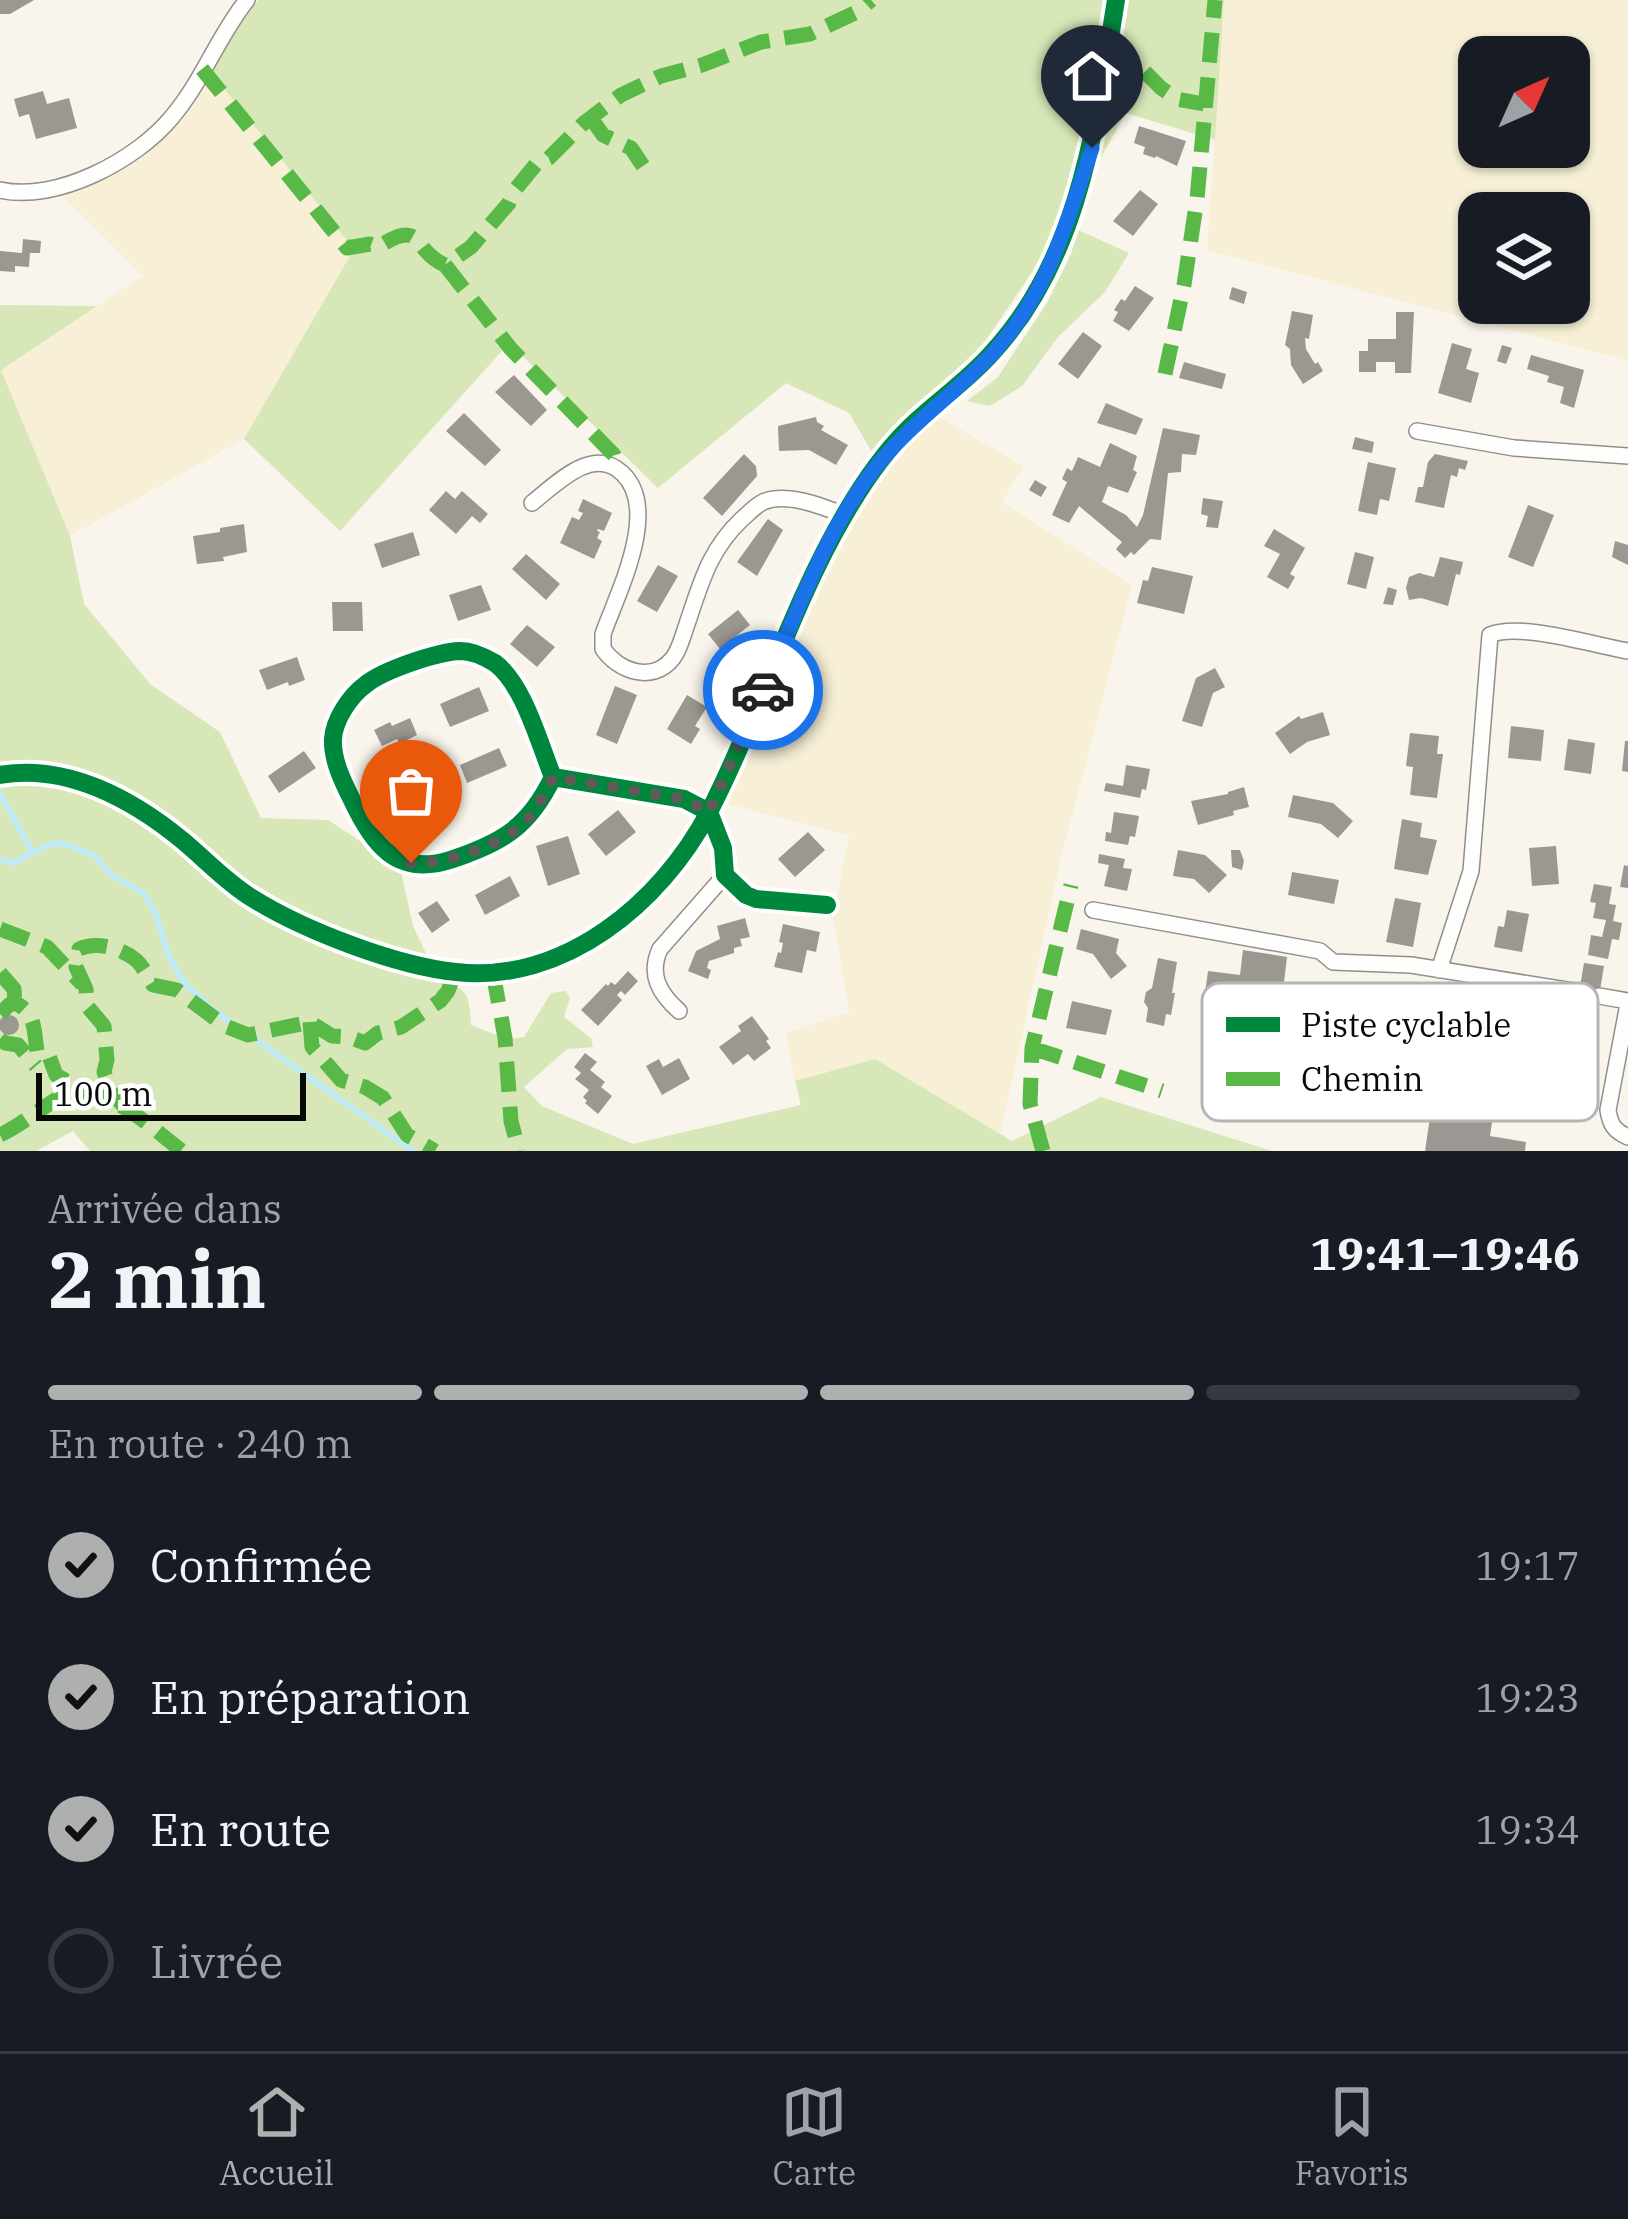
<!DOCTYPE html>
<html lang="fr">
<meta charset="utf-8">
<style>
body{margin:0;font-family:"IBM Plex Serif",serif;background:#20242c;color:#f1f3f6;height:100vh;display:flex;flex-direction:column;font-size:45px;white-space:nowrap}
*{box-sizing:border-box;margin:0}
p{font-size:39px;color:#9ea1a6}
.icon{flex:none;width:66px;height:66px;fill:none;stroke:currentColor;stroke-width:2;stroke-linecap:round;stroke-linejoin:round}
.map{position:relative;height:1151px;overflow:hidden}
.panel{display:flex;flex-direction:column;background:#171b24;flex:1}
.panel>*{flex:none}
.needle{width:78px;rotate:45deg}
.fabs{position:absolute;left:1458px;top:36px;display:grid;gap:24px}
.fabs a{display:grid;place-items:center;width:132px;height:132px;border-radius:24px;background:#171b24;box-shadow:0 3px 9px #0004;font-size:60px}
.scale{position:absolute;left:36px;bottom:30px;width:270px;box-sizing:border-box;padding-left:12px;border:6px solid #090909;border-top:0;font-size:33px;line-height:42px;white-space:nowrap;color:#090909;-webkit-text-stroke:9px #fff;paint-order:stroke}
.pin{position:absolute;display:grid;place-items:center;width:102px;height:102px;color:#fff;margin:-123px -51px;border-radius:50% 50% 50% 0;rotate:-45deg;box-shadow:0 0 12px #0007}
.pin .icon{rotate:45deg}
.courier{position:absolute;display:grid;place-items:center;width:120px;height:120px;margin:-60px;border:9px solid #1a73e8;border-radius:50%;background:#fff;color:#222;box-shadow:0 3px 15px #0007}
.summary em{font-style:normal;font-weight:800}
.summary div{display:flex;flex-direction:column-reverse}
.summary{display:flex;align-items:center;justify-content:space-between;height:204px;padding:0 48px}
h1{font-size:78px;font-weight:800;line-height:90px}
.bar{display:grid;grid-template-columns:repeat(4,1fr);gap:18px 12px;align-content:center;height:144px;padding:0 48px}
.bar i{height:15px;border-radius:9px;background:#363941}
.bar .active{background:#aeafaf}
.bar p{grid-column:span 4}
ol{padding:0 48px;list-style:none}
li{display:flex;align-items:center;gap:36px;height:132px}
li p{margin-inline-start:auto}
li .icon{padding:12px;border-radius:50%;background:#aeafaf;color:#111;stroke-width:4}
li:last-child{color:#9ea1a6}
li i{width:66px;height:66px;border:6px solid #363941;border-radius:50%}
.menu{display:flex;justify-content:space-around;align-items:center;height:168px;border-top:3px solid #363941;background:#171b24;font-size:33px;color:#9ea1a6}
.menu a{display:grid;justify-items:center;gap:6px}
.menu .active{color:#aeafaf}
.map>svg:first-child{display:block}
.farmland{fill:#f7f0d7;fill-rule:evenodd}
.forest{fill:#d7e7b8}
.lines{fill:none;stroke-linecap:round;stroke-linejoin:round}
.stream{stroke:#c0eaf5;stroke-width:6}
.building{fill:#9b9892}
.minor-casing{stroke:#918f8b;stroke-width:18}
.tertiary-casing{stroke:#918f8b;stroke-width:21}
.minor{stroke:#fefefc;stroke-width:15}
.tertiary{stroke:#fefefc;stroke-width:18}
.quiet{stroke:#58b947;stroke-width:15;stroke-dasharray:30 15;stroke-linecap:butt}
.cycleway-casing{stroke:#fff;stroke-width:26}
.cycleway{stroke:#00873e;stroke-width:18}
.done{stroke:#5d5c58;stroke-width:12;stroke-dasharray:0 21.6}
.route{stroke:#1a73e8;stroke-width:15}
.key{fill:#fff;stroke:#b5b5b5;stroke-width:3}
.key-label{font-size:33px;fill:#090909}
</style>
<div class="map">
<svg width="1628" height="1151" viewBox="0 0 1628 1151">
<rect width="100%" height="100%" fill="#f9f5ec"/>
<!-- farmland -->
<path class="farmland" d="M1224 0H1628V361L1207 250ZM1479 57H1569V147H1479ZM1479 213H1569V303H1479Z
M209 70 354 249 244 439 70 536 1 370 142 276 60 194 126 161Z
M934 414 1023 466 1002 502 1132 585 1060 862 1000 1135 875 1059 795 1081 786 1033 849 1012 833 915 849 836 724 803 845 525 893 455Z"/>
<!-- forest -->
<path class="forest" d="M258 0H1224L1215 140 1126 113 1058 234 969 365 873 454 849 413 786 383 658 488 509 343 340 531 244 439 354 249 209 70Z
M1078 230 1129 253 1105 292 1058 337 1022 386 990 406 967 401 998 377 1047 303 1071 254Z
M0 305 97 306 1 370 70 536 84 604 150 684 220 732 261 818 328 820 400 867 413 926 438 979C469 988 469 996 471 1025L506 1039 524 1037 551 993 566 991 570 998 564 1017 591 1038 593 1047 567 1049 524 1087 542 1106 633 1144 801 1105 795 1081 875 1059 1012 1141 1101 1097 1272 1151H90L73 1131 36 1151H0Z"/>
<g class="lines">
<!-- stream -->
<path class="stream" d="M0 794 33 853
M0 859 12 863 51 844 63 843 95 856 110 874 143 893 156 914 167 952 182 980 211 1008 413 1151"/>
</g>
<!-- building -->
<path class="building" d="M0 0H34L10 14H0Z
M43 91 47 104 69 98 77 128 36 139 29 114 19 117 14 99Z
M1139 126 1186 141 1177 166 1156 156 1155 158 1143 154 1145 147 1134 143Z
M1140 190 1158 204 1133 236 1113 221Z
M23 239 41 241 40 253H30L29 267 15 266V272L0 271V251L22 253Z
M1135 286 1154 298 1129 331 1113 321 1118 312 1114 310 1121 299 1125 301Z
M1232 287 1247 292 1244 304 1229 299Z
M1292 311 1313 315 1309 339 1305 338 1306 349 1315 364 1318 362 1323 371 1303 384 1291 365 1290 349 1285 345Z
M1396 312H1414L1411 373H1395V362H1376V372H1359V351H1368V339H1396Z
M1083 332 1102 346 1078 379 1058 364Z
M1452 343 1472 349 1466 369 1479 373 1471 403 1438 393Z
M1502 345 1512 348 1506 364 1497 361Z
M1531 355 1584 370 1574 408 1560 403 1564 387 1547 382 1549 376 1527 369Z
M1184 362 1226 374 1222 389 1179 378Z
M514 375 547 410 531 426 495 392Z
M1106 403 1143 419 1136 435 1097 423Z
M464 413 501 450 485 466 446 431Z
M816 417 817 422 824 426 821 430 848 445 836 465 809 450 779 451 778 426Z
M1163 428 1200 435 1196 455 1182 454 1181 472 1168 473 1161 540 1150 539 1134 555 1131 552 1125 558 1116 549 1122 542 1079 506 1069 523 1052 515 1067 482 1062 479 1067 468 1072 471 1078 457 1100 467 1110 443 1137 456 1133 470 1137 472 1128 493 1108 486 1102 502 1126 515 1137 527 1143 515Z
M1355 437 1374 442 1372 453 1352 449Z
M744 454 756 466 757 476 722 516 703 498Z
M1435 454 1468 461 1465 470 1459 468 1457 477 1451 475 1444 508 1415 502 1418 487H1423L1428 462Z
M1368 462 1396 468 1389 501 1380 499 1377 515 1358 511Z
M1035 480 1047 487 1041 497 1029 490Z
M446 491 455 499 462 491 488 514 480 523 472 516 456 534 429 510Z
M1203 498 1223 501 1218 528 1206 527 1208 516 1201 514Z
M583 499 612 513 604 531 598 529 597 531 600 532 597 538 602 541 594 559 560 543 572 517 579 520 583 513 578 511Z
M1528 505 1554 515 1533 567 1508 557Z
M768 519 783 530 757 576 737 562Z
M244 524 247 552 223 557 224 561 197 564 193 536 220 532V528Z
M1274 529 1305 548 1290 574 1295 577 1288 589 1267 577 1280 554 1264 546Z
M413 532 420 555 382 568 374 544Z
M1615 541 1628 545V565L1612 557Z
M1355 552 1374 557 1366 589 1347 584Z
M526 554 560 584 546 600 512 569Z
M1440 557 1463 562 1460 575 1456 574 1448 606 1421 598 1409 600 1406 588 1409 577 1419 573 1434 577Z
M658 565 678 576 657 612 637 601Z
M1152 567 1193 576 1184 614 1137 603 1143 580 1148 581Z
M481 585 491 610 458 621 449 595Z
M1388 587 1397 590 1393 605 1383 604Z
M332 602H362L363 631H333Z
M738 610 750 625 720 649 708 634Z
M527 625 555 647 537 667 510 644Z
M297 657 305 680 289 686 288 682 267 690 259 670Z
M1215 668 1225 687 1213 693 1202 727 1182 721 1196 678Z
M615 686 637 695 617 744 596 735Z
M479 687 489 711 450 727 440 704Z
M687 695 707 707 695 726 700 729 691 744 667 729Z
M1323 712 1330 735 1307 742 1290 754 1275 733 1299 716 1301 719Z
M410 718 417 735 399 744 397 739 382 746 374 730 390 722 392 726Z
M1511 726 1544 730 1541 761 1508 758Z
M1410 733 1439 736 1437 754H1443L1437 798 1410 795 1413 767 1406 766Z
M1568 739 1595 743 1591 774 1564 770Z
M1625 741H1628V772L1622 771Z
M499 748 507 766 467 783 460 765Z
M304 751 316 768 279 793 268 776Z
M1126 765 1150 769 1146 790 1142 789 1140 798 1104 791 1106 783 1123 786Z
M433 778 443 805 426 811 423 805 402 813 394 793Z
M1244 787 1249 807 1233 811 1234 815 1198 825 1191 801 1228 794V792Z
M1293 795 1333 803 1353 821 1338 838 1321 824 1288 817Z
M618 810 636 832 606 856 588 834Z
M1114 812 1139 816 1135 837 1130 836 1128 845 1105 841 1106 832 1111 833Z
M1402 819 1422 823 1420 837 1437 840 1428 875 1394 869Z
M808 832 825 850 795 877 778 859Z
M568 836 580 874 548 886 536 846Z
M1556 846 1559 884 1532 886 1529 848Z
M1178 850 1205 855 1227 875 1209 893 1194 879 1173 876Z
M1231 850H1240L1244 861 1242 870 1232 867Z
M1099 854 1125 859 1123 868 1132 869 1127 891 1104 886 1109 865 1098 863Z
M1624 865 1628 866V888L1620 887Z
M1292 872 1339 880 1334 904 1288 895Z
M510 876 520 896 485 915 475 895Z
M1594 884 1612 887 1609 904 1616 905 1613 921 1622 923 1619 940 1612 939 1608 959 1588 955 1591 935 1602 937 1606 920 1593 918 1596 903 1590 902Z
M1395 898 1421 903 1413 947 1386 942Z
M437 901 450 920 432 933 418 913Z
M1507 910 1529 914 1522 952 1494 947 1498 926 1504 927Z
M745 918 750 937 740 939 742 946 734 948V953L709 961 707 968 711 970 708 979 688 971 696 951 720 939 717 926Z
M783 924 820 932 816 952 807 950 802 973 774 967 778 952 781 953 783 943 779 942Z
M1081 929 1119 939 1116 953 1127 966 1111 979 1093 954 1076 949Z
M1243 950 1287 957 1284 982 1313 986 1309 1017 1204 1001 1208 971 1240 975Z
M1158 958 1177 962 1172 993H1175L1171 1015 1166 1014 1164 1026 1146 1022 1148 1008 1144 1002 1146 992 1152 988Z
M1584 963 1604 966 1594 1026 1574 1022Z
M628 971 638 981 625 995 621 991 617 995 622 1000 598 1026 581 1010 606 984 608 986 611 982 615 985Z
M1072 1001 1112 1010 1106 1035 1066 1028Z
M-1 1025a10 10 0 1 1 20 0a10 10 0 1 1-20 0Z
M752 1016 769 1039 766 1041 771 1048 754 1061 748 1054 733 1065 719 1047 741 1031 738 1026Z
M1440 1026 1491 1033 1492 1026 1536 1032 1529 1078 1492 1073 1490 1088 1497 1089 1490 1136 1526 1142 1525 1151H1425L1430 1117 1453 1120 1460 1071 1434 1067Z
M585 1053 597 1062 590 1070 605 1082 601 1087 612 1096 598 1114 585 1103 587 1101 583 1097 589 1090 575 1079 581 1073 574 1067Z
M679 1058 690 1079 662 1095 646 1066 659 1059 663 1067Z"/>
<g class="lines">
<defs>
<path id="minor" d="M0 190C56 203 137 160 172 117 202 82 218 36 247 0
M1417 431 1514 448 1628 456
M532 503C556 484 593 445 622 473 661 509 618 592 603 634V649C618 671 653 684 673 658 680 649 683 635 687 624 701 583 709 550 742 519 749 513 755 506 763 502 786 492 822 506 844 515
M553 777C529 827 502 843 450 860 396 877 372 843 352 800 343 782 332 760 333 739 334 720 350 696 365 685 383 670 437 652 460 651 472 651 485 657 495 663 524 685 539 743 553 777L684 799 709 812 723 848 725 875 746 895 756 899 827 905
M1093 910 1320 951 1333 962 1411 965 1579 992
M1439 970 1471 871 1490 635C1519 622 1593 645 1628 651
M1599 996 1628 1001
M1628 1004 1608 1110C1610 1124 1614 1131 1628 1137
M679 1011C660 994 648 975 660 949L725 875"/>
<path id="tertiary" d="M0 775C66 763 132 799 182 840 205 859 227 883 252 898 303 930 396 966 456 972 564 984 661 903 709 812 759 715 790 608 845 514 863 483 884 452 910 427 936 402 967 381 991 354 1080 259 1096 123 1116 0"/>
</defs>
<!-- minor casing -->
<use href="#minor" class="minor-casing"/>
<!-- tertiary casing -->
<use href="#tertiary" class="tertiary-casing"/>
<!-- minor -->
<use href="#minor" class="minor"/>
<!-- tertiary -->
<use href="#tertiary" class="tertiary"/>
<!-- quiet -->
<path class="quiet" d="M1108 47 1133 60 1161 88 1177 99 1204 104
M202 69 347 248 370 244 378 247C425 217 411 251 445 265L471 247 509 203 515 190 537 163 549 158 584 123 621 95 661 76 702 65 761 42 810 34 859 11 871 0
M591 118 603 135 631 148 643 166
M445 265 511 349 614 455 618 468
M1165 374 1184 285 1197 199 1215 0
M0 929 47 947 82 984
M0 973 14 989 15 1003
M493 973 505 1038 511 1121 519 1151
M0 1014 10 1004 15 1003C36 1012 34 1032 37 1051L49 1056 56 1075 85 1092
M310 1022 312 1047 341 1080 365 1087 383 1098 407 1135 435 1151
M0 1039 5 1043 18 1045 36 1066
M1032 1048 1162 1091
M130 1113 112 1093 104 1072 107 1060 104 1026 87 1006 86 989 76 967 79 949C97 941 121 948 136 960 142 965 148 977 153 985L177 990 225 1026 248 1035 310 1022 332 1036 349 1037 365 1043 378 1033 401 1027 440 1001 448 991 455 972
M0 1135C21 1125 37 1111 57 1099 99 1075 150 1127 182 1151
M1043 1151 1030 1104 1032 1048 1071 885"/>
<defs>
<path id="cycleway" d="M0 775C66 763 132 799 182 840 205 859 227 883 252 898 303 930 396 966 456 972 564 984 661 903 709 812 759 715 790 608 845 514 863 483 884 452 910 427 936 402 967 381 991 354 1080 259 1096 123 1116 0
M553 777C529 827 502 843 450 860 396 877 372 843 352 800 343 782 332 760 333 739 334 720 350 696 365 685 383 670 437 652 460 651 472 651 485 657 495 663 524 685 539 743 553 777L684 799 709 812 723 848 725 875 746 895 756 899 827 905"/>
</defs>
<!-- cycleway casing -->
<use href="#cycleway" class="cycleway-casing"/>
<!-- cycleway -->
<use href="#cycleway" class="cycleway"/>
</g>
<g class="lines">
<!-- done -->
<path class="done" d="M411 863C444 865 506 844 528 819 538 807 546 791 553 777L684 799 709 812 763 690"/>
<!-- route -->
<path class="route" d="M763 690C795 618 822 540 869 476 905 427 952 397 993 353 1049 291 1066 225 1092 148"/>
</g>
<!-- legend -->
<rect x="1202" y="983" width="396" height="138" rx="18" class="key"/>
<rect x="1226" y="1017" width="54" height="15" fill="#00873e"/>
<rect x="1226" y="1072" width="54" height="14" fill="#58b947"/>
<g class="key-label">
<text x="1301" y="1037">Piste cyclable</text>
<text x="1301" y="1091">Chemin</text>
</g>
</svg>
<div class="fabs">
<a><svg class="needle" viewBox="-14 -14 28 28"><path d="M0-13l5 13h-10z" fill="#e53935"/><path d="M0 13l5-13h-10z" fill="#9ea1a6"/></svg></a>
<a><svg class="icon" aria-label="layers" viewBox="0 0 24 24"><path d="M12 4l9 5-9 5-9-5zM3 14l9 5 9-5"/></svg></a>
</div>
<div class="scale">100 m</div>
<div class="pin" style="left:411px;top:863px;background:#ea580c"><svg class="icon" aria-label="bag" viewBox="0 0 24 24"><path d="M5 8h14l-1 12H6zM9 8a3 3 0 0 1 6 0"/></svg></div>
<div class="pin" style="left:1092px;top:148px;background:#1f2937"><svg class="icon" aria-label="home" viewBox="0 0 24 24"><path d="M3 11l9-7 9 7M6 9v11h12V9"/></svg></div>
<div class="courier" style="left:763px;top:690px"><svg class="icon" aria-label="car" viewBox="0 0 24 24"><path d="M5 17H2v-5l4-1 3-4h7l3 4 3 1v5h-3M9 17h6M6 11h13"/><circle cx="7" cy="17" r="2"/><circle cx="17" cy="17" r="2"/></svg></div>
</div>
<section class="panel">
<div class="summary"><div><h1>2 min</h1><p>Arrivée dans</p></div><em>19:41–19:46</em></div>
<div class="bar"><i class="active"></i><i class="active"></i><i class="active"></i><i></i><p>En route · 240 m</p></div>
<ol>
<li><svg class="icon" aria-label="check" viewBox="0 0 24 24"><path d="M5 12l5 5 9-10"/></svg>Confirmée<p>19:17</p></li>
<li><svg class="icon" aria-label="check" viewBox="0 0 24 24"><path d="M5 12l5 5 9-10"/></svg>En préparation<p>19:23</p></li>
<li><svg class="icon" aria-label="check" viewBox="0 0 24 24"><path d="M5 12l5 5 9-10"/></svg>En route<p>19:34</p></li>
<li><i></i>Livrée</li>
</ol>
</section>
<nav class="menu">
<a class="active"><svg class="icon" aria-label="home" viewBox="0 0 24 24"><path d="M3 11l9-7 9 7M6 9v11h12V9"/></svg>Accueil</a>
<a><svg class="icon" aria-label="map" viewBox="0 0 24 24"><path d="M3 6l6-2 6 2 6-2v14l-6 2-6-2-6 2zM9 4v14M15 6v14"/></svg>Carte</a>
<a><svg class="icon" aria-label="saved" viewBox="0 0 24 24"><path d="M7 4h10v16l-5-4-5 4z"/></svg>Favoris</a>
</nav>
